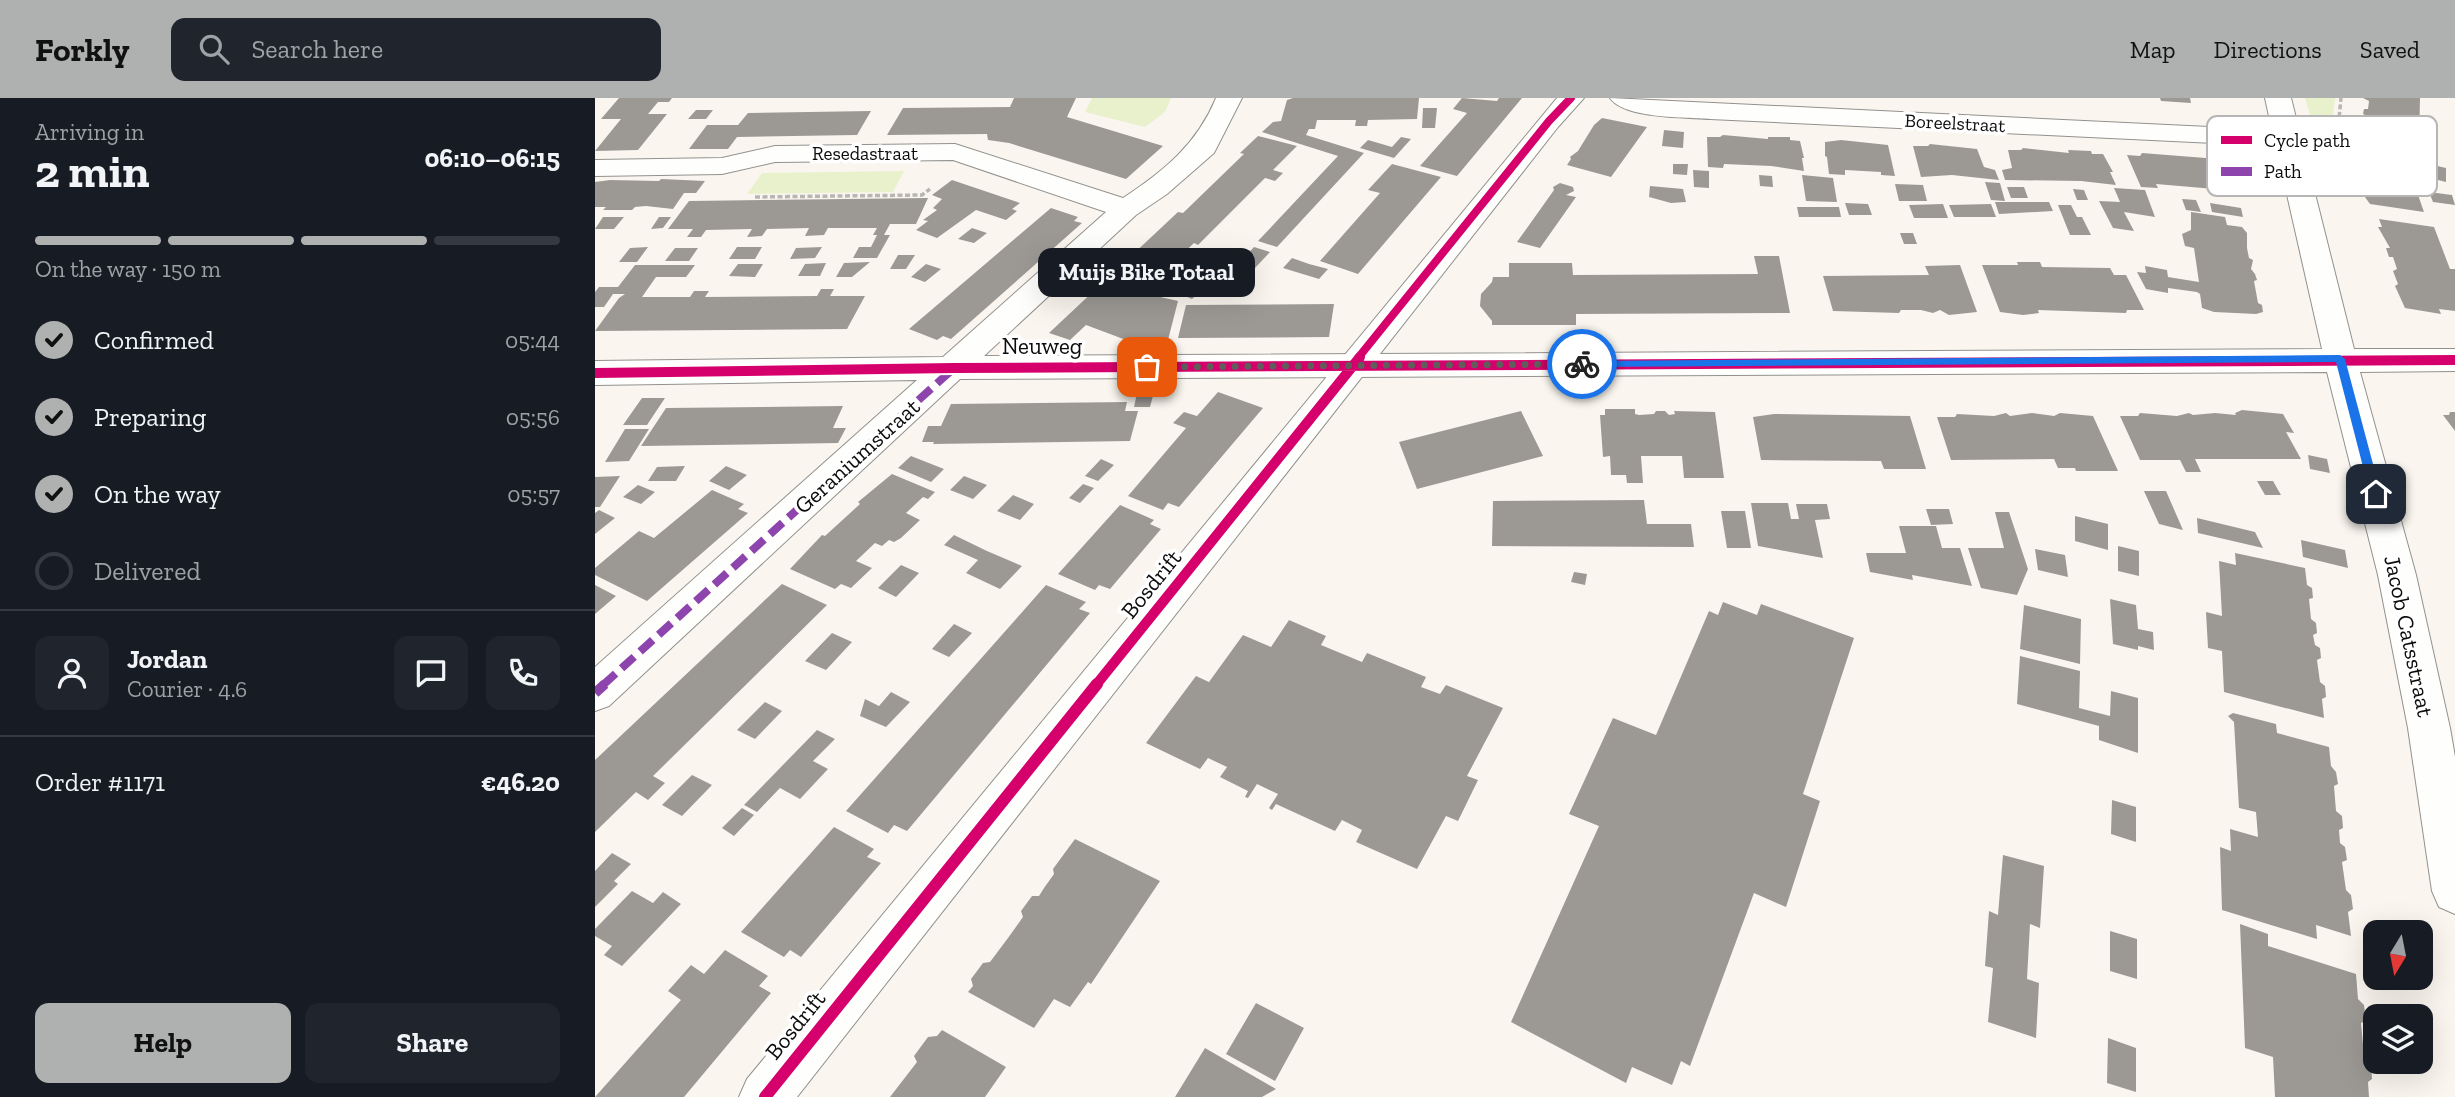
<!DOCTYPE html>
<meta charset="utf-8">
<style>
body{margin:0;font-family:"Zilla Slab",serif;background:#20242c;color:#f1f3f6;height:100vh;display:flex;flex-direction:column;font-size:26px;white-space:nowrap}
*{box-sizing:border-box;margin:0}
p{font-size:23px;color:#9ea1a6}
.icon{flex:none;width:38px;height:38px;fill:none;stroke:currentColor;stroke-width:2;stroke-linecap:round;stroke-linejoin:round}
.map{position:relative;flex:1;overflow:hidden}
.details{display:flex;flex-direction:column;background:#171b24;width:595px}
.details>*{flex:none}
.needle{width:46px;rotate:190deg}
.buttons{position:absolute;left:1768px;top:822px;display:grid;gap:14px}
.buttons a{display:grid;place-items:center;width:70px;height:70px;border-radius:14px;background:#171b24;box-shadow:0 7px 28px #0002;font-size:35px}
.pin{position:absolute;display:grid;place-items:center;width:60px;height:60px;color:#fff;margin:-30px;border-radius:14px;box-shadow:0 4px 10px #0006}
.courier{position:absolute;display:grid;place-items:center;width:70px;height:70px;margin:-35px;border:5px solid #1a73e8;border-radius:50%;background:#fff;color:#222;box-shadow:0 2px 9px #0007}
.bubble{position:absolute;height:49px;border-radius:14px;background:#171b24;box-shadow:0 7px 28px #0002;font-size:23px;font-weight:700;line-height:49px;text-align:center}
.head em{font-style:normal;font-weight:700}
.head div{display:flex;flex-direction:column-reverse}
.head{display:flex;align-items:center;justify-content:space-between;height:119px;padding:0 35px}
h1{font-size:46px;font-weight:700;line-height:52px}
.bar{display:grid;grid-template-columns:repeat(4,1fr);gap:10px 7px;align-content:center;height:84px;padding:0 35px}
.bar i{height:9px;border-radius:5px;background:#363941}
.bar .active{background:#afb0b0}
.bar p{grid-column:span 4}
.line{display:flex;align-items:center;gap:18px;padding:0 35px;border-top:2px solid #363941}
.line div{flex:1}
.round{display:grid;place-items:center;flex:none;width:74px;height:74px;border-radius:14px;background:#20242c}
ol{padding:0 35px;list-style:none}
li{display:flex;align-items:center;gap:21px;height:77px}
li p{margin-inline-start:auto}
li .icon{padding:7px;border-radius:50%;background:#afb0b0;color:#111;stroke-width:4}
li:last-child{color:#9ea1a6}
li i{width:38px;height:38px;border:4px solid #363941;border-radius:50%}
.primary-button{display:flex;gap:14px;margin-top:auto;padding:14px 35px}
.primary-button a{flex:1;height:80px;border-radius:14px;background:#afb0b0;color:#111;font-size:28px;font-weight:700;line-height:80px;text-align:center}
.primary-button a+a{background:#20242c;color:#f1f3f6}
header{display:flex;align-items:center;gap:42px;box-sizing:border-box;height:98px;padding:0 35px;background:#afb0b0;color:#111}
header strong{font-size:33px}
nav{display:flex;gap:38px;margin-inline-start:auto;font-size:24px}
.search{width:490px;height:63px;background:#20242c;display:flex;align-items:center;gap:18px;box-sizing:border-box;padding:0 24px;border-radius:14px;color:#9ea1a6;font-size:26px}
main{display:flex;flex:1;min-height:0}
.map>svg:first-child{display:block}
.green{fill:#e9f1cc}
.building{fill:#9c9995}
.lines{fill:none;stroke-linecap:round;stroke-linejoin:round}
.minor-casing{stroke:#93918e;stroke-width:2}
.tertiary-casing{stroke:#93918e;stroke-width:2}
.path{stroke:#b7b6b5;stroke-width:3.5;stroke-dasharray:5 2.5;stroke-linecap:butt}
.minor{fill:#fefefd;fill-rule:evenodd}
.tertiary{fill:#fefefd;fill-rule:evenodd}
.quiet-far1{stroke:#8e44ad;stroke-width:8;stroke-dasharray:17 8;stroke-linecap:butt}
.quiet{stroke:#8e44ad;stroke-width:10;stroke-dasharray:21 10;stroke-linecap:butt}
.cycleway-far2-casing{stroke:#fff;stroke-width:11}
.cycleway-far1-casing{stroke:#fff;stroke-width:14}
.cycleway-casing{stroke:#fff;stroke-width:17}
.cycleway-far2{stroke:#d6006c;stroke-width:8}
.cycleway-far1{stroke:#d6006c;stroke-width:10}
.cycleway{stroke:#d6006c;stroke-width:12}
.route{fill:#1a73e8}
.done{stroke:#5f5e5b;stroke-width:7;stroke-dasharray:0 12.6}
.labels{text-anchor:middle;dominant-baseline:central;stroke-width:7;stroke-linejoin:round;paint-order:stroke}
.far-street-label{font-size:19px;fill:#0c0c0c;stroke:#fff}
.street-label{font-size:23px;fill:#0c0c0c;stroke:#fff}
.key{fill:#fff;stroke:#b6b6b6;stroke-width:2}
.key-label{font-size:19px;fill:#0c0c0c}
</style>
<header>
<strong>Forkly</strong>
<div class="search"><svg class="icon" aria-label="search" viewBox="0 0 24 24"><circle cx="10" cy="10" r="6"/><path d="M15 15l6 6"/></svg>Search here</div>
<nav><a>Map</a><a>Directions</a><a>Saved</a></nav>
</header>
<main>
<section class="details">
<div class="head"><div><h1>2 min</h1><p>Arriving in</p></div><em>06:10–06:15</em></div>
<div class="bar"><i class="active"></i><i class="active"></i><i class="active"></i><i></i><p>On the way · 150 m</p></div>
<ol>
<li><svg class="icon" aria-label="check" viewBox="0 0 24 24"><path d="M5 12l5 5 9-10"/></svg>Confirmed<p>05:44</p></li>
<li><svg class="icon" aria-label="check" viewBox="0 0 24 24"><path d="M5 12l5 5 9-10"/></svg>Preparing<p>05:56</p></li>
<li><svg class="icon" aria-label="check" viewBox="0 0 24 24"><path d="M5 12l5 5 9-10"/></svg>On the way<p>05:57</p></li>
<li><i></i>Delivered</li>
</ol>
<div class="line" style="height:126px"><a class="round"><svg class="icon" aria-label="person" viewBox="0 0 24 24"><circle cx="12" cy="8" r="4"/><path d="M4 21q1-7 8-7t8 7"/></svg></a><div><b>Jordan</b><p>Courier · 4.6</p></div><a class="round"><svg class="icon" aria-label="chat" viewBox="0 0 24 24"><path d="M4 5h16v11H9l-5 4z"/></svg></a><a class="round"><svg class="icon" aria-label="phone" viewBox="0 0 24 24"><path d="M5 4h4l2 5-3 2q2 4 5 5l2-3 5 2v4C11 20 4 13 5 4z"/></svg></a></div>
<div class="line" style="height:91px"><div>Order #1171</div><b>€46.20</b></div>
<div class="primary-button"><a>Help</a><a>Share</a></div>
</section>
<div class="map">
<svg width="1860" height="999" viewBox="0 0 1860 999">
<rect width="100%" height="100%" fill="#faf6ef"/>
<!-- green -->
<path class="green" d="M497 0H576L570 14 550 29 490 14Z
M1710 0H1740L1734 49 1724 47Z
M309 73 298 94 152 96 167 75Z"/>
<!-- building -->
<path class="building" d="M24 0H77L74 4H63L53 16H72L43 52 0 53 26 21H6Z
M419 0H481L472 19 568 48 531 81 414 45 393 42 392 36 292 37 308 10 415 9Z
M698 0H824L822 21 773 22 772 28H760L761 22H722L720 31H714L711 37 769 55 682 149 663 143 743 58 667 34 678 24 686 23 692 2Z
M867 0 902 3 904 0H927L862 78 825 68 872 15 858 11Z
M1565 0H1595L1596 5 1566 3Z
M1768 0H1825L1824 47 1839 50 1838 67 1851 70V84L1831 79V66L1769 51 1767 42H1771V33L1768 31 1772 18 1768 16 1769 11H1773L1774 3Z
M828 10H842L840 30H827Z
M101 12H118L111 21H93Z
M276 13 262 37 142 39 133 51H94L112 27H143L153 15Z
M1007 20 1052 29 1016 79 972 67 976 61 975 59 983 53 999 27Z
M1069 32 1089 34 1088 50 1067 48Z
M1128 37 1173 41V39H1195V42L1205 43 1209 60H1207L1209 73 1176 68 1129 66 1128 70 1113 69 1112 39H1125Z
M663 38 702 48 678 72 688 75 680 83 670 80 603 147 599 145 574 169 578 171 568 180 564 179 555 188 567 193 561 198 583 203 573 242H531L491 227 475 242 454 235 583 114 588 115 649 56 645 55Z
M806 39 816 41 799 60 765 50 773 42 797 49Z
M1246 42 1293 47 1300 78 1286 77V74L1250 72V77L1234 76 1232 59 1230 58V44Z
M1335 46 1382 51 1389 69 1400 72 1404 82 1357 77 1326 79 1318 48H1333Z
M1428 50 1474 55 1473 52 1496 53 1497 56H1508L1518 74H1515L1521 87 1486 83 1410 82 1407 72 1417 70 1413 52H1426Z
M1547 55 1636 62 1639 76 1645 80 1647 90 1642 89 1643 93 1561 86 1563 90 1546 89 1532 57 1545 58Z
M797 66 846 79 763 176 725 163 785 95 773 92Z
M1078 66H1093L1092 77 1078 76Z
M1762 67 1826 76 1833 95 1822 94 1829 114 1775 106 1767 95H1771L1766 78 1761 77 1759 70Z
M1098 72 1114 73V90L1099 89Z
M1164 77 1177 78 1178 89 1165 88Z
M1207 77 1238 80 1242 104 1211 103Z
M66 81 110 83 101 95H89L78 111 51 108 40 109 37 112H8L11 109H0V84L15 82 64 83Z
M357 82 425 105 417 111 422 113 411 122 381 112 342 140 321 132 333 123 328 122 342 112 338 110 347 101 337 97Z
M1390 84 1405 85 1410 103 1396 102Z
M965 85 978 89 979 93 971 97 981 99 945 150 922 144 959 92 958 89Z
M1300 86 1328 87 1332 103H1304Z
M1055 88 1088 91 1091 104 1076 105 1054 99Z
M1412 89H1429L1433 100H1416Z
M1519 90 1550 92 1560 119 1529 114 1539 133 1518 130 1504 103 1525 104Z
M1478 91 1489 92 1493 102H1482Z
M1834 94 1857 97 1860 107 1838 104Z
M333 100 321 126H295L289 137H295L282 160H258L264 149H276L282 137H278L282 130H233L229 137 210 138 214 130 172 131 167 138 152 139 157 131 111 132 106 139H92L98 131H73L94 103Z
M1587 101 1601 102 1606 114 1591 112Z
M1400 104H1454L1458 113 1404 116Z
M1250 105 1273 106 1277 117H1254Z
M1615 105 1646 110 1648 119 1617 114Z
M1348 106 1353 120H1319L1314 107Z
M1396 106 1401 119H1359L1354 107Z
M1463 107H1476L1482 119H1487L1496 137H1475Z
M1202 109H1244L1246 119H1204Z
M456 110 483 119 479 123 487 125 356 241 348 238 342 242 314 231Z
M1596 114 1630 119 1632 127 1647 129 1652 135V150L1654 160 1658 162 1656 171 1660 176 1662 182 1659 183 1663 205 1667 207 1668 214 1661 216 1619 214 1607 210 1605 196 1602 194 1573 190V195L1551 191 1542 174 1551 175 1550 168 1572 172 1573 179 1604 184 1599 150 1590 148 1587 136 1596 132Z
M8 119H29L19 131H0Z
M64 119H76L68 130 56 131Z
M1784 121 1839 129 1855 171H1860V213L1844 211 1846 216 1810 210 1800 188 1803 186 1798 173 1802 171 1798 159H1794L1791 150H1795L1783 129H1787Z
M377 130 392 135 379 145 363 141Z
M1305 135H1318L1322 146H1309Z
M53 149 42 164H24L35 150Z
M142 149H167L160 161H134Z
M227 149 220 160 195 161 201 150Z
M659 149 675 154 660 170 644 165Z
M80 150H103L94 163H70Z
M303 157H320L311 171H295Z
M628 157 640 160 630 171 619 166Z
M1159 158H1184L1195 215 981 216V227H897V223L885 208 886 196 897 184 898 179H914V165H977L978 177 1163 176Z
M697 160 714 166 733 171 724 181 688 170Z
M275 164 257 179H241L249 165Z
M1422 164H1445L1447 169 1515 170 1519 177H1531L1549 212H1532L1531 215 1443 212 1444 215 1428 217 1405 214 1387 167H1423Z
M231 165 225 178H203L210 166Z
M143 166H168L160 179 134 178Z
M331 166 346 171 330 184 316 179Z
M40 167H100L91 179H61L47 199H95L99 193H114L110 199 222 198 226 191H239L235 198H270L252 231 0 233 24 200 30 196H18L9 209H0V194L4 189H23Z
M1365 167 1382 214 1354 217 1345 212 1338 215 1326 212H1306L1304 215 1238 213 1228 178 1334 177 1330 168Z
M612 171 624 177 597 201 583 195Z
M739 206 734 239 583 240 591 207Z
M559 294 555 309H539L542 295Z
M623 294 668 310 584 409 573 405 568 412 533 398 591 330 578 325 589 314 602 318Z
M47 300H70L52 327H28Z
M532 304 530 313H543L535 343 338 346 339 344H327L333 328H346L356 306Z
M248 308 238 330H251L243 345 46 348 71 310Z
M1010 311H1040V316L1044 317 1059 316 1061 313H1070L1074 317 1080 316 1079 313 1120 314 1129 380H1089L1087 358H1046L1048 385H1032L1031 377H1016L1015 358 1008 359 1005 317H1010Z
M1647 312 1688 316 1699 335 1691 334 1706 361H1600L1606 374H1591L1585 362H1545L1525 318H1543L1545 315 1582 318 1594 315 1598 317 1620 315 1641 317 1640 315Z
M926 313 948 358 822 391 804 344Z
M1855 314H1860V333L1848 317H1854Z
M1411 315 1415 318 1437 315 1459 318 1465 315 1498 318 1523 373H1481L1480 370H1463L1459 361 1356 362 1342 319H1360L1362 316 1399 318Z
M1179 316 1315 318 1331 371H1289L1286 363 1166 362 1158 319Z
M30 331H54L34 363 10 364Z
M1713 357 1732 361 1735 375 1715 371Z
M316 358 349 371 336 384 303 370Z
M506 361 519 367 503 383 490 378Z
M90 368 81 383H53L62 369Z
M131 368 152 377 134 392 114 383Z
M297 376 340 394 333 401 328 399 311 415 325 422 306 440 299 444 294 442 287 448 280 445 261 463 277 470 256 490 246 486 240 491 195 471 227 437 230 438 265 406 263 404Z
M25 378 5 409H0V379Z
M369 378 392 387 378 401 355 392Z
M1662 383H1678L1686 397H1670Z
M488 386 499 390 485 405 474 400Z
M43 387 60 394 46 406 28 399Z
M117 392 149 406 143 411 153 415 52 503 0 477V470L44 433 59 440Z
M1549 393H1571L1588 432 1564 426Z
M418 397 439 406 425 422 402 413Z
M1049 402 1052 426H1096L1099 449 897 448 898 403Z
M1156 405H1193L1196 421H1204L1201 406H1232L1235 421 1220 422 1228 460 1163 448Z
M525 407 559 422 555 426 566 431 515 491 504 487 500 492 463 476Z
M1331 411H1354L1358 426 1336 427Z
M4 412 20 420 0 436V415Z
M1126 413H1150L1156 450H1132Z
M1400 414H1414L1433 471 1422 497 1386 490 1373 450H1409Z
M1480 418 1513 426V452L1480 443Z
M1602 420 1660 434 1668 450 1603 435Z
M1304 428H1341L1347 450H1365L1377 488 1317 477 1318 482 1275 474 1271 455H1311Z
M359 437 392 453 427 468 405 491 371 475 383 462 349 447Z
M1706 442 1750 452 1753 470 1708 459Z
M1523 448 1544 453V478L1523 473Z
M1440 451 1470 457 1473 479 1443 472Z
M1640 455 1710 470 1712 487 1717 490 1718 500 1714 501 1716 521 1721 525 1722 535 1718 537 1720 547 1725 550 1726 560 1722 562 1725 584 1730 588 1731 599 1727 601 1729 620 1629 594 1627 553 1613 550 1611 514 1627 518 1624 463 1641 467Z
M306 467 324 475 301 499 283 490Z
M979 474 992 476 990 487 976 484Z
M187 486 232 507 58 678 70 685 53 702 41 694 0 734V662Z
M0 487 21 498 0 516Z
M451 487 491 504 484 511 495 515 312 733 299 727 293 735 251 713Z
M1515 501 1541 507 1543 531 1558 534 1559 552 1543 548V552L1518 546Z
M1128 504 1162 517 1166 506 1259 540 1208 696 1225 703 1191 809 1159 795 1095 968 1086 963 1077 987 1037 969 1031 985 916 924 1004 728 974 716 1018 620 1061 637 1114 513 1123 517Z
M1429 507 1486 521 1485 566 1425 551Z
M694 522 731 538 726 547 767 564 772 555 831 579 826 589 845 596 851 587 908 610 872 678 883 682 863 723 851 718 822 771 761 744 767 732 747 722 740 733 681 706 677 712 674 710 683 696 662 686 653 700 650 699 653 693 625 679 632 669 613 660 605 671 551 645 601 578 614 584 648 537 676 549Z
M359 526 377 535 354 559 337 551Z
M237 535 257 544 231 572 210 563Z
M1425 558 1485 573 1484 610 1515 618 1516 593 1543 600V655L1504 642V628L1422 606Z
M296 594 315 604 291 629 265 618 270 601 284 608Z
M170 604 187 613 160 641 142 632Z
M1638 615 1681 626 1682 635 1734 649 1736 668 1741 674 1743 686 1739 688 1741 713 1747 718 1748 730 1744 732 1745 745 1750 749 1752 762 1747 764 1751 792 1756 797 1758 811 1753 814 1756 838 1721 827 1722 841 1627 812 1625 749 1636 753 1635 731 1663 739 1661 714 1644 710 1639 624 1633 618Z
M222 632 240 641 218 663 233 671 205 701 185 690 162 714 149 707Z
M97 677 117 687 87 718 67 707Z
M1517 702 1541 709V744L1516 736Z
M147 710 159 717 139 738 127 730Z
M239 729 279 751 272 759 286 765 206 859 195 852 189 859 146 834Z
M480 741 565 783 496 886 493 884 475 909 459 901 439 930 373 894 378 888 376 881 388 865 395 864 413 840 428 819 426 813 437 798H444L449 790 459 776 458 771Z
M17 755 36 766 19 783 23 786 0 809V773Z
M1408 757 1449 768 1445 830 1435 826 1432 881 1444 885 1441 940 1393 924 1398 870 1390 868 1394 813 1403 817Z
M37 793 58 805 68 794 86 806 27 868 9 857 17 848 0 838V831Z
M1645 826 1673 836V848L1761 876 1763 901 1769 907 1771 923 1766 925 1769 958 1776 964 1777 981 1773 984 1774 999H1680L1678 959 1650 950Z
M1515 833 1542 841V881L1515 873Z
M130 852 173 878 164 888 176 895 89 999H0L86 902 73 893 96 867 109 876Z
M661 905 709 930 680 983 631 956Z
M347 932 411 969 390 999H295L322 964 319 958 333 939 342 938Z
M1513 940 1541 950V994L1512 985Z
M610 950 681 991 667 999H580Z"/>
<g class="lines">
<defs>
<path id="minor" d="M621 0H647L619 55 572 96 541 117 389 258 1727 251 1681 48 1115 21C1091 19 1029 21 1015 0L1677 32 1670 0H1696L1759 251H1860V273L1765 274 1821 477 1855 630 1860 659V816L1844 809 1837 793 1813 630 1783 477 1732 274 365 281 14 608 0 613V569L322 282 0 287V263L348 259 511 114 358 62 180 64 127 76 0 78V62L127 60 180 48 360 46 528 100C569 73 602 46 621 0Z"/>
<path id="tertiary" d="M962 0H989L963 29 202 999H144L152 981Z"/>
</defs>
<!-- minor casing -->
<use href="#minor" class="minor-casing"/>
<!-- tertiary casing -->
<use href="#tertiary" class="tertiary-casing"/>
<!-- path -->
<path class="path" d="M1738 52 1741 53 1746 0
M160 99 327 97 335 91"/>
<!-- minor -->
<use href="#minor" class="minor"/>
<!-- tertiary -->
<use href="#tertiary" class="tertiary"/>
<!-- quiet-far1 -->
<path class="quiet-far1" d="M8 587 359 270"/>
<!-- quiet -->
<path class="quiet" d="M0 595 10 586"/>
<defs>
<path id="cycleway-far2" d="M763 260 954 23 976 0"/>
<path id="cycleway-far1" d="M0 275 359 270 1860 262
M501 587 765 259"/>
<path id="cycleway" d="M170 999 502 586"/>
</defs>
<!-- cycleway-far2 casing -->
<use href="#cycleway-far2" class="cycleway-far2-casing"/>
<!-- cycleway-far1 casing -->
<use href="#cycleway-far1" class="cycleway-far1-casing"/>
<!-- cycleway casing -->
<use href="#cycleway" class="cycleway-casing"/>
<!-- cycleway-far2 -->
<use href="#cycleway-far2" class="cycleway-far2"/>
<!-- cycleway-far1 -->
<use href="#cycleway-far1" class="cycleway-far1"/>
<!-- cycleway -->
<use href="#cycleway" class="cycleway"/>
</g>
<!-- route -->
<path class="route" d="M1745 257 1750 261 1786 396 1781 400 1775 396 1741 264 987 269 982 266 987 263Z"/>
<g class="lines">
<!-- done -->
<path class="done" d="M552 269 987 266"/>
</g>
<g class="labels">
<!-- far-street labels -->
<g class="far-street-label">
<text transform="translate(1360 25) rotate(3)">Boreelstraat</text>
<text x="270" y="55">Resedastraat</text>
</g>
<!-- street labels -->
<g class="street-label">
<text x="447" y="248">Neuweg</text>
<text transform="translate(262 358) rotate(-42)">Geraniumstraat</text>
<text transform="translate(556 486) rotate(-51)">Bosdrift</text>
<text transform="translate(1814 538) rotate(78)">Jacob Catsstraat</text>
<text transform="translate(200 927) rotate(-51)">Bosdrift</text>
</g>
</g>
<!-- legend -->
<rect x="1612" y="18" width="230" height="80" rx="10" class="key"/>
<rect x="1626" y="38" width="31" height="8" fill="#d6006c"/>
<rect x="1626" y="69" width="31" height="9" fill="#8e44ad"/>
<g class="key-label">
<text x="1669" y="49">Cycle path</text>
<text x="1669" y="80">Path</text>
</g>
</svg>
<div class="buttons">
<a><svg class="needle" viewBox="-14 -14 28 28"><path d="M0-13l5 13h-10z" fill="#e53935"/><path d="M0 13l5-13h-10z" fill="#9ea1a6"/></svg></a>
<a><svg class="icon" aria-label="layers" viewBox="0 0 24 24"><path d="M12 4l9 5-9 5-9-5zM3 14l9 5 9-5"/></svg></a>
</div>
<div class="pin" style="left:552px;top:269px;background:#ea580c"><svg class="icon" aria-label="bag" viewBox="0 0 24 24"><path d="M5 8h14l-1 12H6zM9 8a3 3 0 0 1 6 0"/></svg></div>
<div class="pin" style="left:1781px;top:396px;background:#1f2937"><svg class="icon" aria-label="home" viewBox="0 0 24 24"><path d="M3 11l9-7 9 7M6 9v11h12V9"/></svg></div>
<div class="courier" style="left:987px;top:266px"><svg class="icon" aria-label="bike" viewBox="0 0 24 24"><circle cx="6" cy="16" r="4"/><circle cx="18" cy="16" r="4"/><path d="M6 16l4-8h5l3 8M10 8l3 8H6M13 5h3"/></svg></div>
<div class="bubble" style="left:443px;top:150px;width:217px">Muijs Bike Totaal</div>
</div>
</main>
